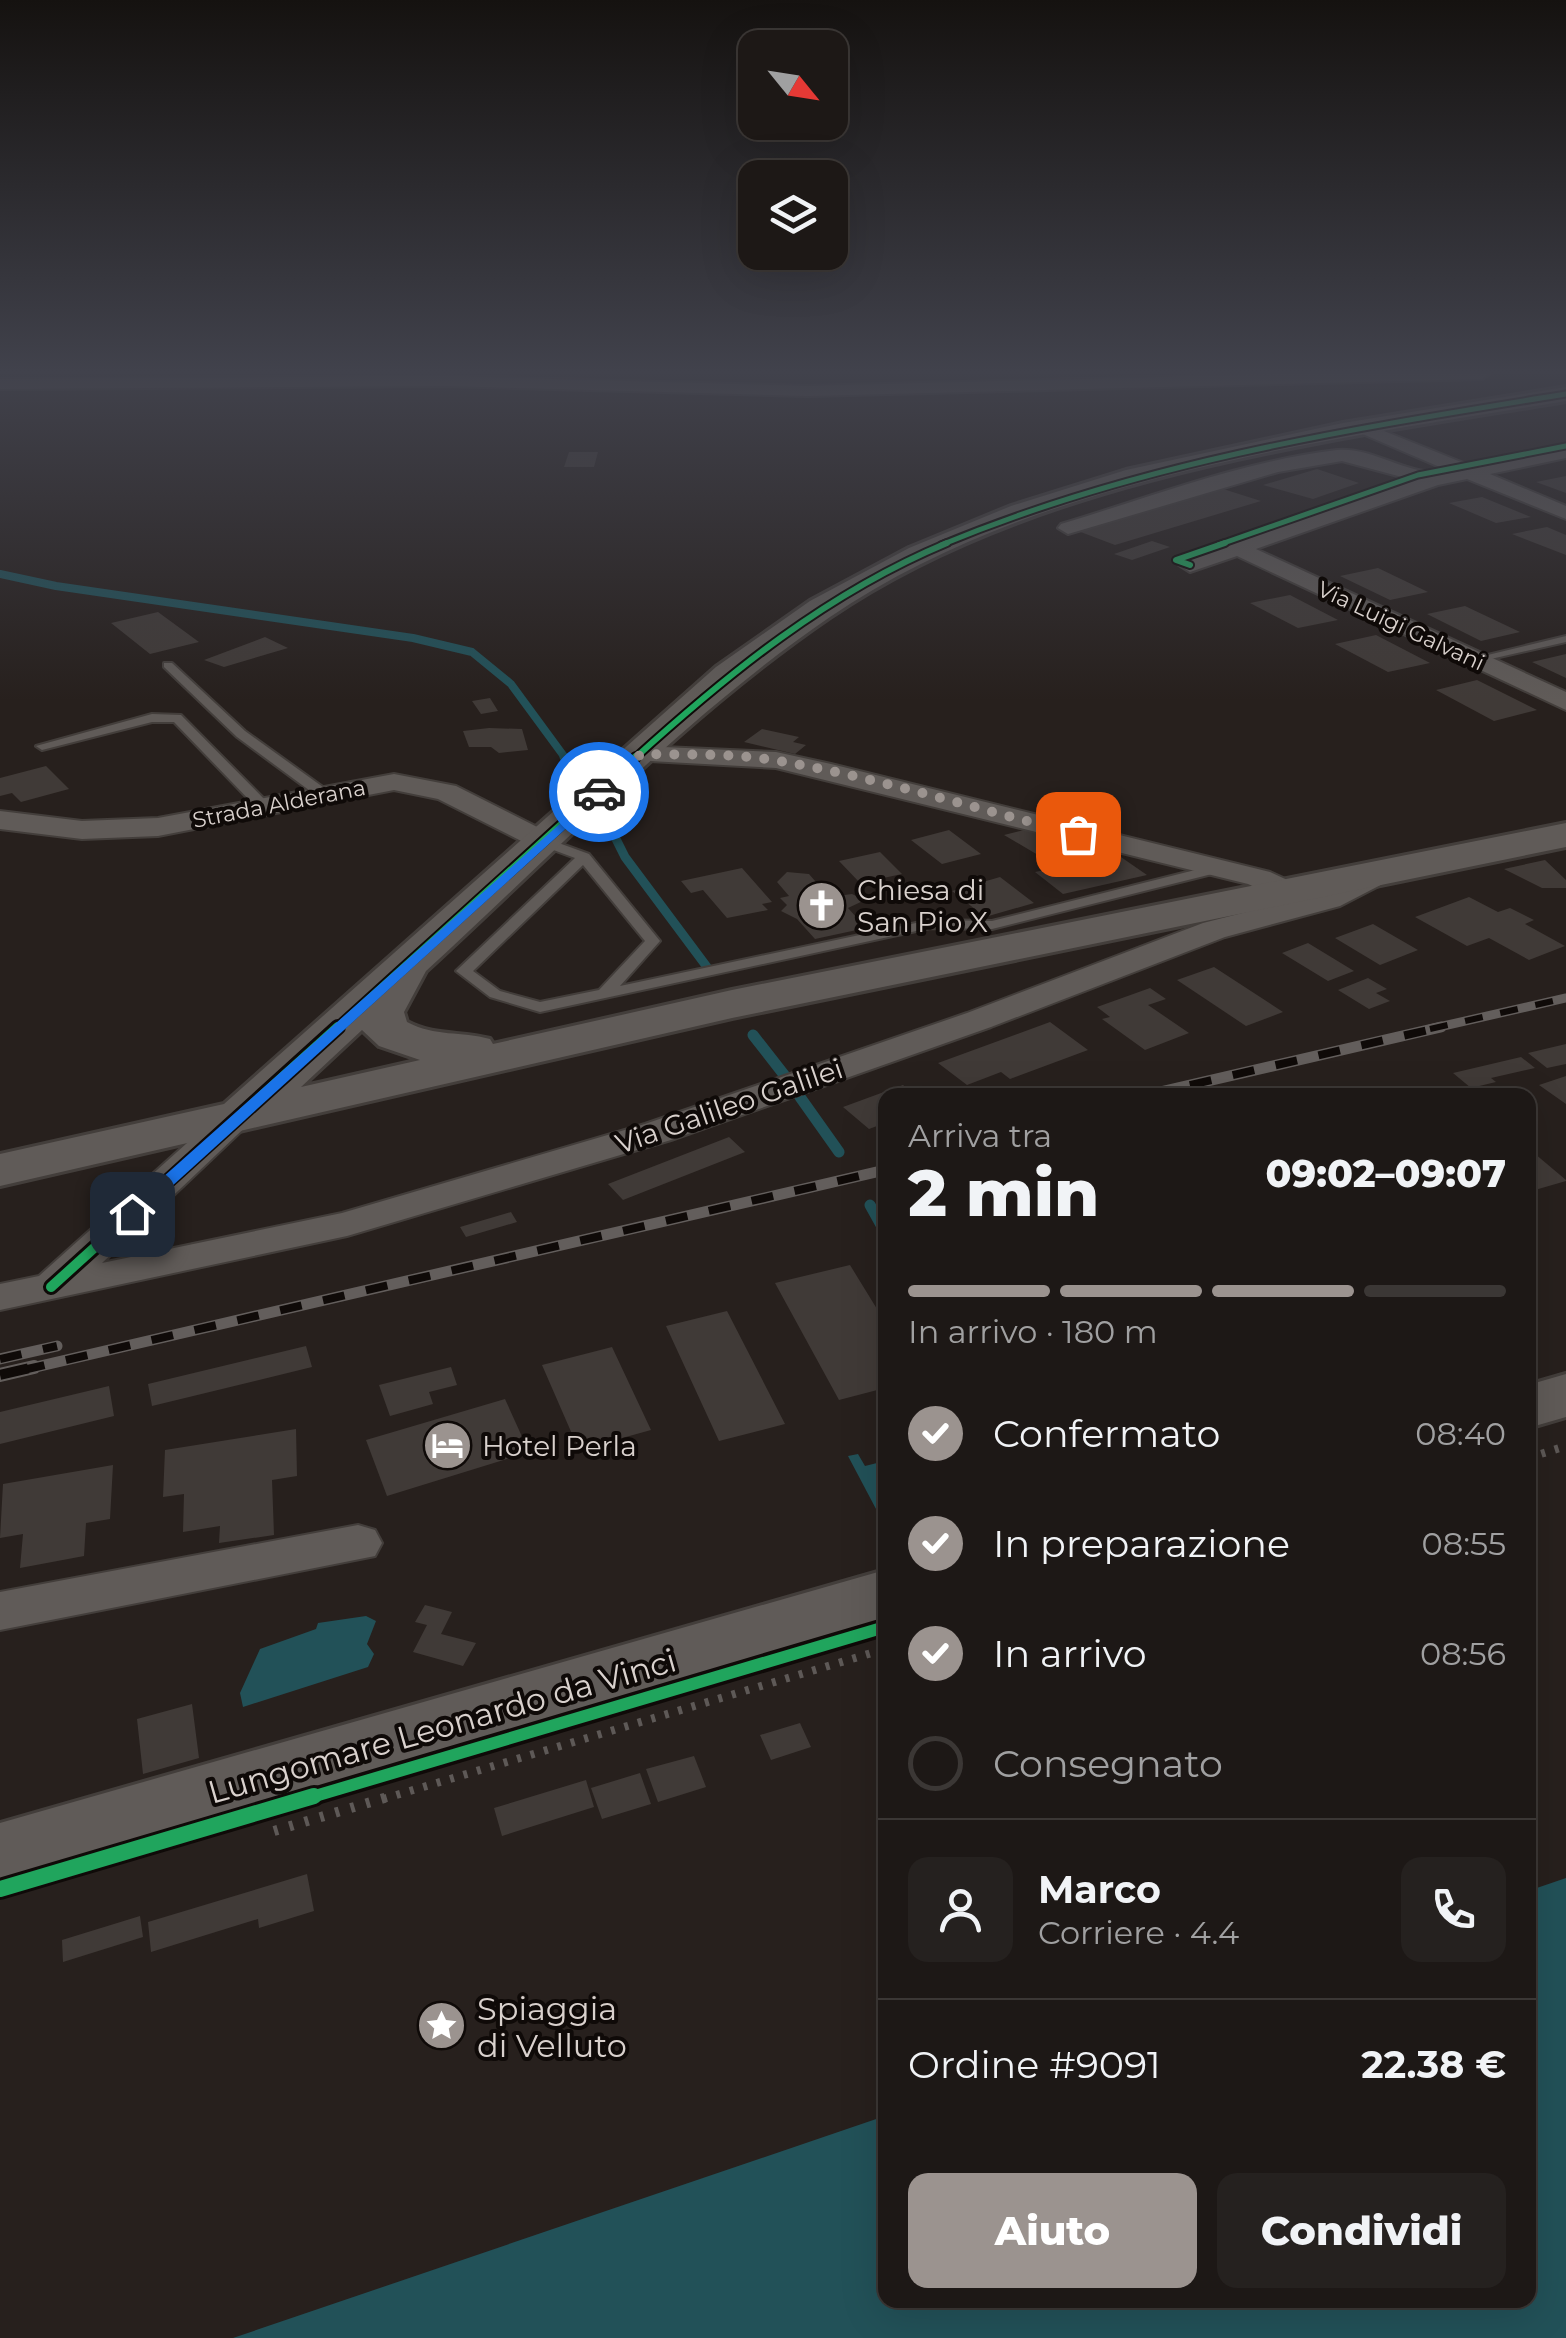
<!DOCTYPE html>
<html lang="it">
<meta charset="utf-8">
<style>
body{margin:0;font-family:Montserrat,sans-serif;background:#25211f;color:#f1f3f6;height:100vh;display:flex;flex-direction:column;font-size:38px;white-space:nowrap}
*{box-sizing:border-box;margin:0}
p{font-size:32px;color:#a0a0a1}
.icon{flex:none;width:55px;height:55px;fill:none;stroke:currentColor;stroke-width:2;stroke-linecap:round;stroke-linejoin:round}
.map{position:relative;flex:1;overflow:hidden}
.side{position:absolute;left:878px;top:1088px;width:658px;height:1220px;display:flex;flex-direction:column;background:#1d1816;border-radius:20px;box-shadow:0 10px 40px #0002,0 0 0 2px #3b3735}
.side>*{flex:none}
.needle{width:65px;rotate:120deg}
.controls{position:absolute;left:738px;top:30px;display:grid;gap:20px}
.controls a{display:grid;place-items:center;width:110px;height:110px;border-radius:20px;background:#1d1816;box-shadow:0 10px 40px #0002,0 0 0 2px #3b3735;font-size:50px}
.pin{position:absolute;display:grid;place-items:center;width:85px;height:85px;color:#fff;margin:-42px;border-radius:20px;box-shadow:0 5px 15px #0006}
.courier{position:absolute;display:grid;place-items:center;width:100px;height:100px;margin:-50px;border:8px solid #1a73e8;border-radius:50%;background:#fff;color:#222;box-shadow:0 2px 12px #0007}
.headline em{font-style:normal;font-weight:800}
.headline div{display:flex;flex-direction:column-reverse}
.headline{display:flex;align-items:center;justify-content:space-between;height:170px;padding:0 30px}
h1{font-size:65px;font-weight:800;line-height:75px}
.bar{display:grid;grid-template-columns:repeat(4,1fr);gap:15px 10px;align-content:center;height:120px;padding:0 30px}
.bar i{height:12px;border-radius:8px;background:#3b3735}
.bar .selected{background:#9b938f}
.bar p{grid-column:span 4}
.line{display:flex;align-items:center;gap:25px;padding:0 30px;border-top:2px solid #3b3735}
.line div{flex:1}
.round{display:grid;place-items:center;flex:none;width:105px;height:105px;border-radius:20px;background:#25211f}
ol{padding:0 30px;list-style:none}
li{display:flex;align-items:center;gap:30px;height:110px}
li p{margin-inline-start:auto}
li .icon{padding:10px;border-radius:50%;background:#9b938f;color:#fff;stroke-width:4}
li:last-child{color:#a0a0a1}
li i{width:55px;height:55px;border:5px solid #3b3735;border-radius:50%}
.button{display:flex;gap:20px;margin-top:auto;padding:20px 30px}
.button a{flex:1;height:115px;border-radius:20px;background:#9b938f;color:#fff;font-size:40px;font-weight:800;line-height:115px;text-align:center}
.button a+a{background:#25211f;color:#f1f3f6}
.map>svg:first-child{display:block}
.water{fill:#225158}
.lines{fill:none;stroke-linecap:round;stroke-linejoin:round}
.stream-far2{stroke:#225158;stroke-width:8}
.stream-far1{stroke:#225158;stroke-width:9}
.stream{stroke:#225158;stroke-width:11}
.building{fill:#403a37}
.lane-casing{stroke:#433e3b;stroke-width:4}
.street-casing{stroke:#433e3b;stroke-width:4}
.secondary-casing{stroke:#433e3b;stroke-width:6}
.path-far1{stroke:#5e5957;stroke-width:8;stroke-dasharray:4 10;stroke-linecap:butt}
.path{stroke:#5e5957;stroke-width:10;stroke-dasharray:4 12;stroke-linecap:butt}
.lane{fill:#605b58;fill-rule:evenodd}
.street{fill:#605b58;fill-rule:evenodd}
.secondary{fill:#605b58;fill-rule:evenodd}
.rail-far2-casing{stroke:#635e5c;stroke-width:9}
.rail-far1-casing{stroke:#635e5c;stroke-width:11}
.rail-casing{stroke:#635e5c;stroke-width:14}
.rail-far2{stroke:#0f0a08;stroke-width:6;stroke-dasharray:18;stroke-linecap:butt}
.rail-far1{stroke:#0f0a08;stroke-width:8;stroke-dasharray:22;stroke-linecap:butt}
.rail{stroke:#0f0a08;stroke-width:10;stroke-dasharray:29;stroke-linecap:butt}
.cycleway-far5-casing{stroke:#0f0a08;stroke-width:9}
.cycleway-far4-casing{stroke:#0f0a08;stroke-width:10}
.cycleway-far3-casing{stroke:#0f0a08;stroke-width:12}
.cycleway-far2-casing{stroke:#0f0a08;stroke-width:16}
.cycleway-far1-casing{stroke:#0f0a08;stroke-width:19}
.cycleway-casing{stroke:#0f0a08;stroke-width:22}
.cycleway-far5{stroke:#20a55d;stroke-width:5}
.cycleway-far4{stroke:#20a55d;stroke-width:6}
.cycleway-far3{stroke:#20a55d;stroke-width:8}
.cycleway-far2{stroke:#20a55d;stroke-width:10}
.cycleway-far1{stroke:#20a55d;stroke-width:12}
.cycleway{stroke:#20a55d;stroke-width:16}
.route{fill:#1a73e8}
.done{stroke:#9b938f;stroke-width:10;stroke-dasharray:0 18}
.labels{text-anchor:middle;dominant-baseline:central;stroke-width:8;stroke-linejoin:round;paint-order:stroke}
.far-street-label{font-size:22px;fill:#d9d1cd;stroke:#0f0a08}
.poi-label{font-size:28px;fill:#d9d1cd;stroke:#0f0a08;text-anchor:start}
.street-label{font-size:28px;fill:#d9d1cd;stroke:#0f0a08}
.near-street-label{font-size:32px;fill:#d9d1cd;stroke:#0f0a08}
.near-poi-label{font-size:32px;fill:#d9d1cd;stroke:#0f0a08;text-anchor:start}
</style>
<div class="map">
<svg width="1566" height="2338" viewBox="0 0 1566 2338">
<rect width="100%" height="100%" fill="#27201d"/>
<!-- water -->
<path class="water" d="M858 1454 865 1466 885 1461V1526L848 1456Z
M366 1616 376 1621 367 1644 374 1654 368 1667 243 1707 240 1693 260 1649 316 1629 318 1623Z
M1566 1878V2338H233L885 2116V2300H1528V1891Z"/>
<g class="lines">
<!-- stream-far2 -->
<path class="stream-far2" d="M0 574 56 586 413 638 472 652 511 684 566 759"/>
<!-- stream-far1 -->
<path class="stream-far1" d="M564 757 584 785
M603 813 625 857 707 967"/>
<!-- stream -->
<path class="stream" d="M753 1035 785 1076
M800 1097 839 1152
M870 1205 885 1232"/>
</g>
<!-- building -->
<path class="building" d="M569 452H598L594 467H564Z
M1317 469 1359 483 1313 499 1263 485Z
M1566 476V493L1536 482Z
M1220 488 1261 501 1115 545 1078 531Z
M1482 497 1531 517 1496 523 1449 503Z
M1547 527 1566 535V555L1512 534Z
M1152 541 1170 547 1132 560 1114 554Z
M1378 568 1428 592 1390 600 1340 576Z
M1290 595 1338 620 1298 628 1250 603Z
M1465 606 1520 632 1481 641 1427 614Z
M158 612 199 642 150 654 111 623Z
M1376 635 1430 663 1388 672 1335 644Z
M265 637 288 648 224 667 204 660Z
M1566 654V678L1532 662Z
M1477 680 1537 710 1494 721 1436 690Z
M490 698 498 711 481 714 472 701Z
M489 728 522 729 528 750 499 753 491 747H469L463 731Z
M762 729 799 737 793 742 806 745 795 754 744 742Z
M46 766 69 789 21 802 12 793 0 796V778Z
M1028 829 1068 840 1080 845 1057 854 1051 851 1038 855 1004 835Z
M949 830 981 854 942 864 911 840Z
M880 852 902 874 860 883 839 861Z
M1118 855 1147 875 1063 894 1035 872Z
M1545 860 1566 880V888H1542L1504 869Z
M742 868 772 902 762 904 768 910 727 918 703 890 691 893 681 881Z
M787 872 809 874 822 889 830 887 837 896 852 894 865 900 848 908 866 928 815 939 797 919 781 911 787 905 780 898 789 896 777 882Z
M1000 877 1034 903 985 917 952 891Z
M1469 897 1498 912 1510 908 1534 920 1525 924 1565 946 1529 960 1489 938 1467 946 1415 917Z
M1373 924 1418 950 1380 965 1335 938Z
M1308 943 1354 971 1328 981 1282 953Z
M1214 967 1283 1012 1246 1026 1177 980Z
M1368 978 1387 989 1376 993 1390 1001 1369 1009 1338 990Z
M1150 988 1166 999 1148 1005 1189 1033 1145 1050 1102 1019 1110 1017 1097 1007Z
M1050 1022 1088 1050 1010 1079 1001 1072 967 1085 938 1063Z
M1566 1044V1064L1547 1068 1528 1053Z
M1521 1057 1535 1068 1491 1078 1496 1082 1471 1088 1453 1073Z
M1566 1076V1104L1539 1085Z
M903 1085 914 1095H885V1123L869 1129 843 1107Z
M729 1137 745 1152 623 1200 608 1184Z
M1528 1148 1566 1180V1181L1528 1192Z
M511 1212 517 1222 466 1237 460 1227Z
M850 1265 885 1322V1388L839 1400 775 1283Z
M727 1311 785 1424 719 1441 666 1326Z
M306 1346 312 1367 152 1406 148 1384Z
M612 1347 651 1430 579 1450 542 1365Z
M451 1367 457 1385 429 1392 433 1404 390 1416 379 1385Z
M109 1386 114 1416 0 1444V1412Z
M505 1399 529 1452 387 1496 366 1440Z
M296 1429 297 1476 272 1480 274 1535 219 1543 220 1526 183 1532 184 1494 163 1497 165 1450Z
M113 1465 110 1519 86 1523 84 1556 20 1568 23 1534 0 1538 3 1484Z
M425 1605 452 1612 441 1634 476 1643 463 1666 413 1652 427 1625 415 1622Z
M192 1704 199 1758 143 1774 137 1719Z
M800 1723 811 1747 771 1760 760 1735Z
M694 1756 706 1787 658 1802 646 1769Z
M640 1773 651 1804 602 1819 591 1788Z
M586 1780 594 1807 502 1836 494 1808Z
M307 1874 314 1911 259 1928 258 1919 151 1952 148 1922Z
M140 1916 143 1937 63 1962 62 1940Z"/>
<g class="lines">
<defs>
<path id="lane" d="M1566 636V642L1473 663 1467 660Z
M164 663H172L245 731 327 790V796H317L237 737 164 667Z
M152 714 181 715 268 803V809H258L174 722H152L42 750 36 746Z
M545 838 589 854 660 941 620 986 930 920 992 921 1219 864 1226 868 1224 871 992 929 930 928 540 1012 490 997 456 971 575 858 540 845 538 842ZM583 865 645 941 599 990 540 1002 500 991 473 971Z"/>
<path id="street" d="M1276 374H1490L1482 379 808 396 447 386 0 389V379L447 376 808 386Z
M1364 423 1471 466 1566 446V458L1490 474 1566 506V519L1467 479 1438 485 1256 549 1566 692V710L1237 556 1190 572 1179 565 1182 560 1413 480 1342 461 1278 472 1068 534 1058 528 1061 524C1151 497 1243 461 1337 450 1374 446 1411 479 1449 471L1358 432V424Z
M641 746 776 752 831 764 1270 872 1296 884 1300 890 1296 896H1274L1248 884 776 768 632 760 628 754 632 748Z
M394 774 456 786 555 836 560 842 555 848H535L438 799 394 790 158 836 82 839 0 829V811L82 821 158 818Z
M1385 862 1396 865 1400 871 1396 877 1340 906 1225 937 991 1027 671 1140 347 1236 0 1310V1284L39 1276 226 1108 239 1105 252 1108 257 1116 102 1263 342 1213 645 1124 967 1013 1203 923 1318 894Z
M358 1525 375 1530 382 1543 375 1556 0 1630V1592Z"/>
<path id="secondary" d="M1566 387V401C1324 441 1037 476 830 617 686 715 555 853 426 971L404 1012 407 1022C435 1037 461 1031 490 1039L493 1044 732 990 1566 823V847L732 1018 0 1186V1154L224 1104 716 667 810 601 909 548 1011 506 1126 470 1343 423ZM362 1030 379 1046 420 1060 301 1087Z
M1566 1374V1417L1528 1428V1385Z
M885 1570V1622L0 1891V1823Z"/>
</defs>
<!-- lane casing -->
<use href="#lane" class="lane-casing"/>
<!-- street casing -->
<use href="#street" class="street-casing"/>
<!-- secondary casing -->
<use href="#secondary" class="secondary-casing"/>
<!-- path-far1 -->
<path class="path-far1" d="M1528 1458 1566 1446
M383 1799 885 1649"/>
<!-- path -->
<path class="path" d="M274 1831 391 1796"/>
<!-- lane -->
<use href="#lane" class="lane"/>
<!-- street -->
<use href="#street" class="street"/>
<!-- secondary -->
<use href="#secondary" class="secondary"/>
<defs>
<path id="rail-far2" d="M1430 1029 1566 998"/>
<path id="rail-far1" d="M1147 1095 1441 1027
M0 1359 57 1346
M23 1370 885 1170"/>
<path id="rail" d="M0 1375 34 1367"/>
</defs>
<!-- rail-far2 casing -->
<use href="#rail-far2" class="rail-far2-casing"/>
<!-- rail-far1 casing -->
<use href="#rail-far1" class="rail-far1-casing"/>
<!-- rail casing -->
<use href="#rail" class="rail-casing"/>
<!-- rail-far2 -->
<use href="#rail-far2" class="rail-far2"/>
<!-- rail-far1 -->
<use href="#rail-far1" class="rail-far1"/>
<!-- rail -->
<use href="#rail" class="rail"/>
<defs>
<path id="cycleway-far5" d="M941 545C1143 461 1351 429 1566 394
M1218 545 1418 475 1566 446"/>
<path id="cycleway-far4" d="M1190 565 1176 560 1225 543
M634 759C729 673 827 593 947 543"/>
<path id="cycleway-far3" d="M336 1029 636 757"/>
<path id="cycleway-far2" d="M51 1287 338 1027"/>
<path id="cycleway-far1" d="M305 1799 885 1627"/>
<path id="cycleway" d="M0 1889 314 1796"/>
</defs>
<!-- cycleway-far5 casing -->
<use href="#cycleway-far5" class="cycleway-far5-casing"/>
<!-- cycleway-far4 casing -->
<use href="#cycleway-far4" class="cycleway-far4-casing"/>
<!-- cycleway-far3 casing -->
<use href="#cycleway-far3" class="cycleway-far3-casing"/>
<!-- cycleway-far2 casing -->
<use href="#cycleway-far2" class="cycleway-far2-casing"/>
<!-- cycleway-far1 casing -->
<use href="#cycleway-far1" class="cycleway-far1-casing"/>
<!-- cycleway casing -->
<use href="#cycleway" class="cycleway-casing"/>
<!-- cycleway-far5 -->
<use href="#cycleway-far5" class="cycleway-far5"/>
<!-- cycleway-far4 -->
<use href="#cycleway-far4" class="cycleway-far4"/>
<!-- cycleway-far3 -->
<use href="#cycleway-far3" class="cycleway-far3"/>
<!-- cycleway-far2 -->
<use href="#cycleway-far2" class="cycleway-far2"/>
<!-- cycleway-far1 -->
<use href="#cycleway-far1" class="cycleway-far1"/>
<!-- cycleway -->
<use href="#cycleway" class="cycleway"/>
</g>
<!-- sky -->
<linearGradient id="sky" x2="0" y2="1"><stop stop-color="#151210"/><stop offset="0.53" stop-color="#41424c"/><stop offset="1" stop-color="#41424c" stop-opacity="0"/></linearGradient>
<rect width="1566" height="701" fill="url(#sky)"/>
<!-- route -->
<path class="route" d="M599 789 603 795 138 1217H126V1210Z"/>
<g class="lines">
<!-- done -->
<path class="done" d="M599 792 641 754C687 755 734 753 779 761 880 778 979 810 1078 834"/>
</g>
<!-- icons -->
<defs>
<symbol id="church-disc" viewBox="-11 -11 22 22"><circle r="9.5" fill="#9b938f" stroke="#0f0a08"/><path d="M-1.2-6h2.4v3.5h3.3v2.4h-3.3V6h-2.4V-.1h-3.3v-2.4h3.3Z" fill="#fff"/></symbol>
<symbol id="hotel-disc" viewBox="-11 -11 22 22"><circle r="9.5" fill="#9b938f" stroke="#0f0a08"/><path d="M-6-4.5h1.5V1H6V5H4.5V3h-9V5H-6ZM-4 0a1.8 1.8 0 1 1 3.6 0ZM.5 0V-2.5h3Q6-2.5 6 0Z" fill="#fff"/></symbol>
<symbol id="sight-disc" viewBox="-11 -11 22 22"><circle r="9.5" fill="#9b938f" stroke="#0f0a08"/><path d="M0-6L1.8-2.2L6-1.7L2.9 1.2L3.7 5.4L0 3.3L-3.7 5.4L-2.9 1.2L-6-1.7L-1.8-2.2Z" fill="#fff"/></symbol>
</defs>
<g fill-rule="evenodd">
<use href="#church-disc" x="794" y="878" width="55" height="55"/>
<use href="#hotel-disc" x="420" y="1418" width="55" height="55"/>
<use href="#sight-disc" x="414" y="1998" width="55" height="55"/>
</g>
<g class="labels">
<!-- far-street labels -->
<g class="far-street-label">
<text transform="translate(1401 626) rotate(25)">Via Luigi Galvani</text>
<text transform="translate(279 804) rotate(-11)">Strada Alderana</text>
</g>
<!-- poi labels -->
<g class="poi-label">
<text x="857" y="890">Chiesa di<tspan x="857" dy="32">San Pio X</tspan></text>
<text x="482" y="1446">Hotel Perla</text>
</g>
<!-- street labels -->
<g class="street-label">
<text transform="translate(729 1106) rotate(-19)">Via Galileo Galilei</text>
</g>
<!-- near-street labels -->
<g class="near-street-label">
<text transform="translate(442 1726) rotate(-16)">Lungomare Leonardo da Vinci</text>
</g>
<!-- near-poi labels -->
<g class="near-poi-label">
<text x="477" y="2008">Spiaggia<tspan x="477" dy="37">di Velluto</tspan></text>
</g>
</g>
</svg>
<div class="controls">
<a><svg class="needle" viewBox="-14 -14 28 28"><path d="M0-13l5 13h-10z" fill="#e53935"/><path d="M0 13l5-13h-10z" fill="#a0a0a1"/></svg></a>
<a><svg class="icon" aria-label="layers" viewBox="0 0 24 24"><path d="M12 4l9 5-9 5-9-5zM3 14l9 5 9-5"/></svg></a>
</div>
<div class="pin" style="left:1078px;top:834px;background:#ea580c"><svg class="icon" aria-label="bag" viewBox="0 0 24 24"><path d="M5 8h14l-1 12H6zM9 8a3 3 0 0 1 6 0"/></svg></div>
<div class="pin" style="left:132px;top:1214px;background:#1f2937"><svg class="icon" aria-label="home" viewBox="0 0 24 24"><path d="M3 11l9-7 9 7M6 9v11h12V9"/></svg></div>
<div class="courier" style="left:599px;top:792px"><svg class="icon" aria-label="car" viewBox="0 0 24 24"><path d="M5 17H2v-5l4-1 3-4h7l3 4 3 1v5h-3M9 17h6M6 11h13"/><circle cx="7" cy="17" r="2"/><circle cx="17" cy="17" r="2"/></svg></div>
<section class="side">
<div class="headline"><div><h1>2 min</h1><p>Arriva tra</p></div><em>09:02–09:07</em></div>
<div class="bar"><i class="selected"></i><i class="selected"></i><i class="selected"></i><i></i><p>In arrivo · 180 m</p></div>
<ol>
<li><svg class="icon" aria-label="check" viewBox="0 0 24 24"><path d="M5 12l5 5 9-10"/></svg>Confermato<p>08:40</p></li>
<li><svg class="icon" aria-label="check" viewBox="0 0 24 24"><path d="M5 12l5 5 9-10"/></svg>In preparazione<p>08:55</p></li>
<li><svg class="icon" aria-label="check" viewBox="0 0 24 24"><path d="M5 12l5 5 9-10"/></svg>In arrivo<p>08:56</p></li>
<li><i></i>Consegnato</li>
</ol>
<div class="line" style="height:180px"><a class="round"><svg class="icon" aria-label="person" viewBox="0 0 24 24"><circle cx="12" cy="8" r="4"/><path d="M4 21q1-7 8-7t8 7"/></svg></a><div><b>Marco</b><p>Corriere · 4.4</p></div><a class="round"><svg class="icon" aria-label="phone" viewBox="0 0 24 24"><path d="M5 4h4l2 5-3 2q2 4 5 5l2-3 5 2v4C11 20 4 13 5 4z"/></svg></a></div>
<div class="line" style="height:130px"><div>Ordine #9091</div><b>22.38 €</b></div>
<div class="button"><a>Aiuto</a><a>Condividi</a></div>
</section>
</div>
